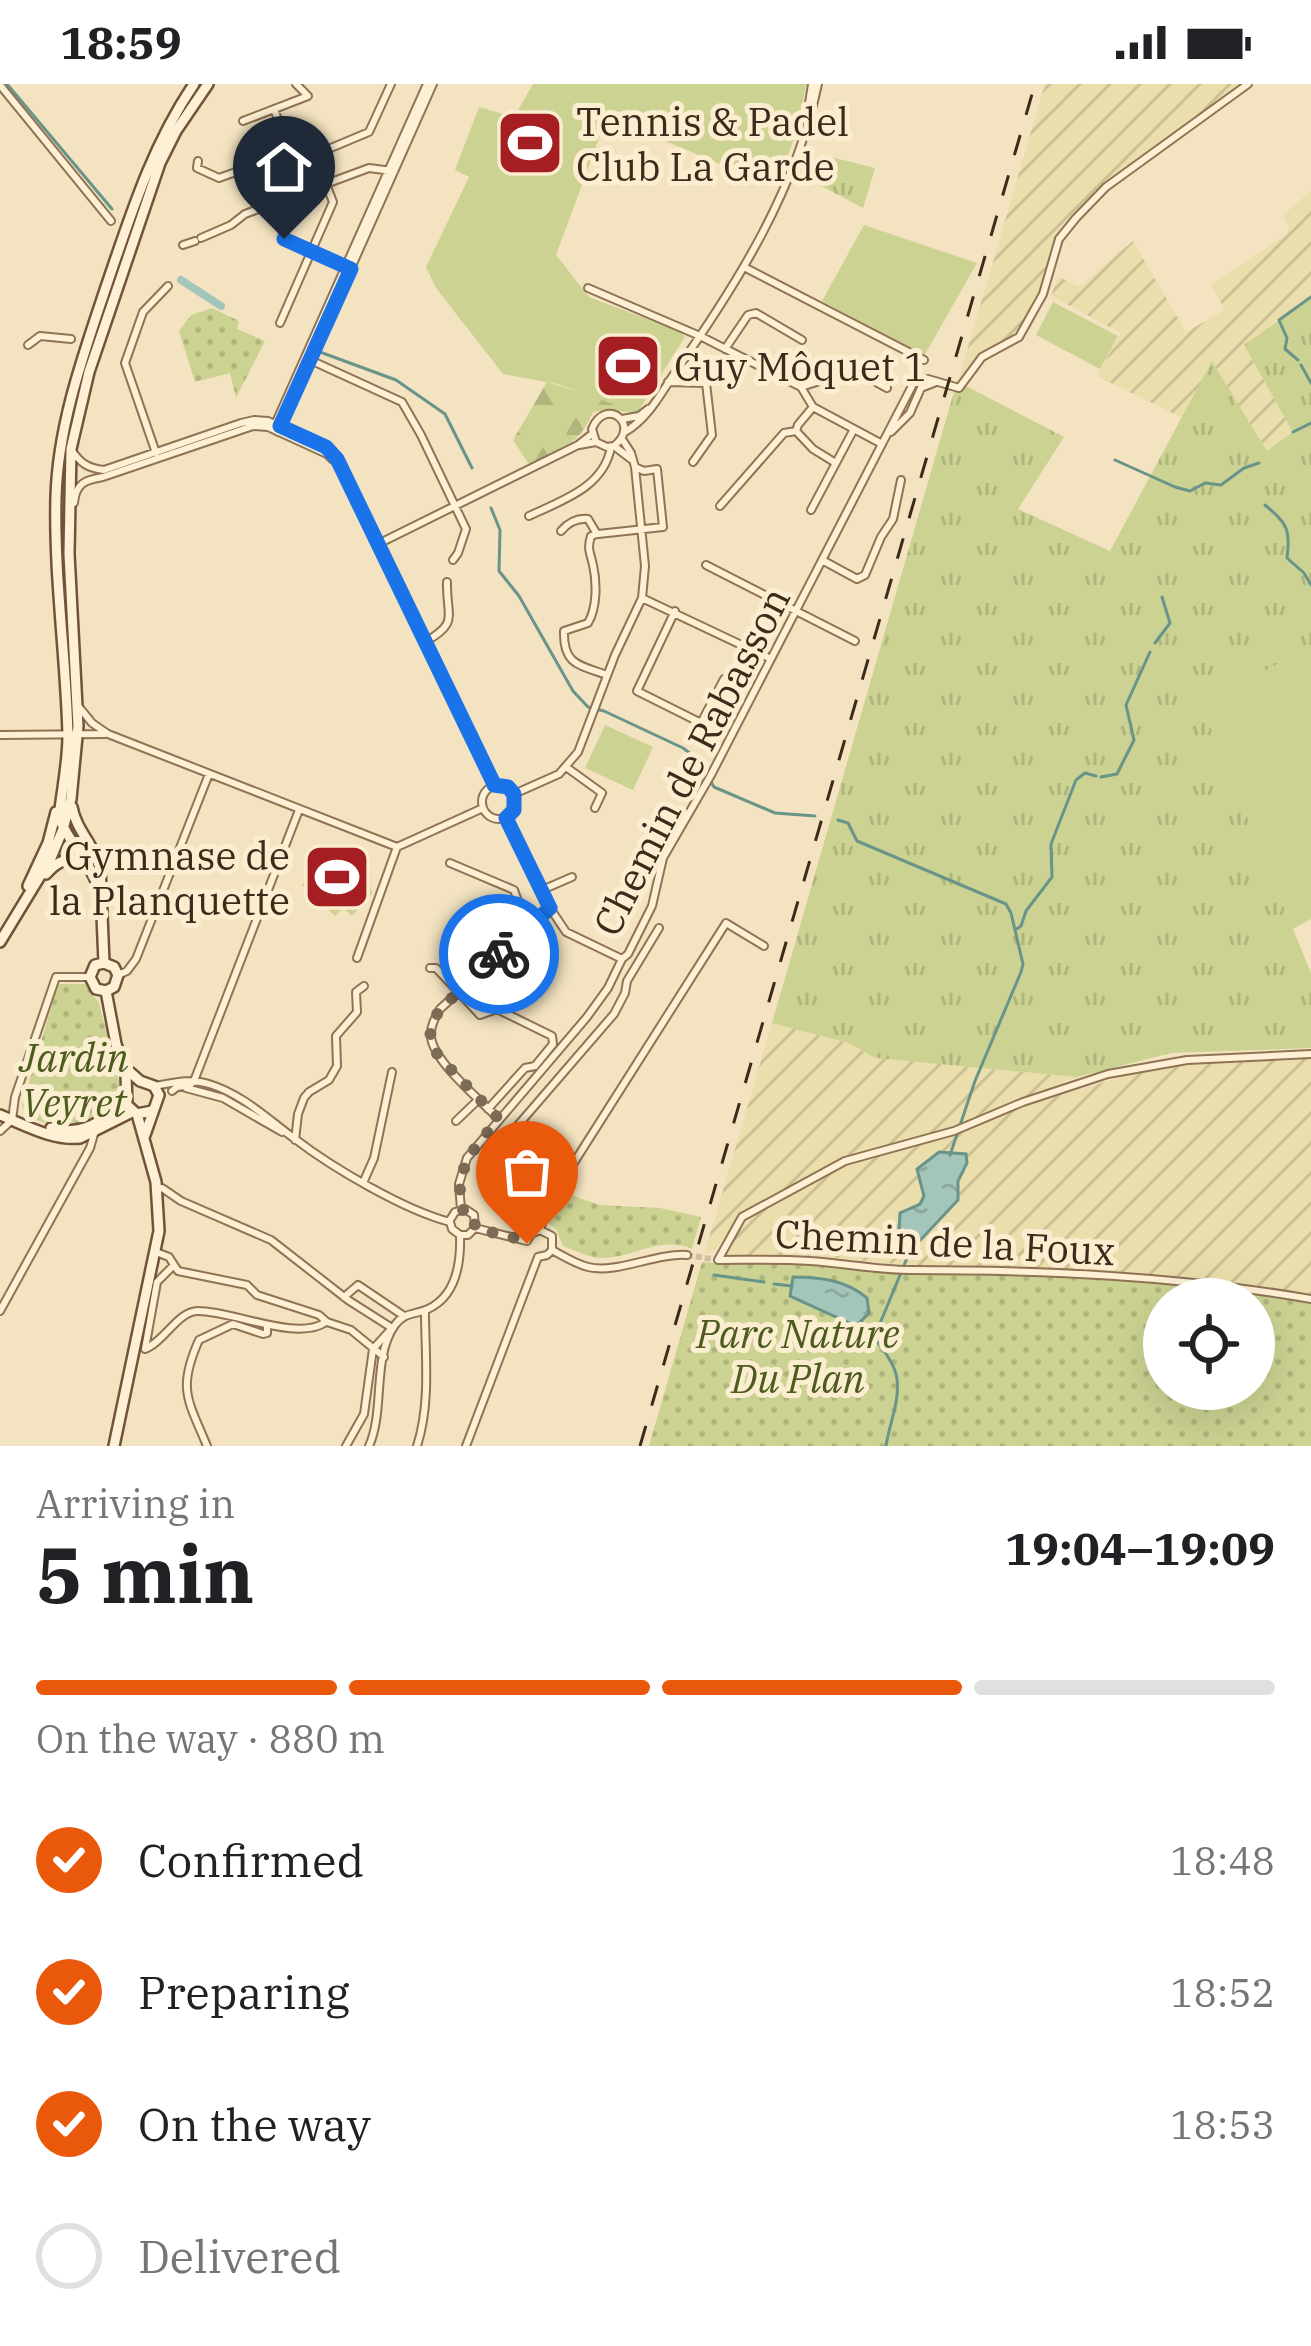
<!DOCTYPE html>
<meta charset="utf-8">
<style>
body{margin:0;font-family:"IBM Plex Serif",serif;background:#f2f2f2;color:#202124;height:100vh;display:flex;flex-direction:column;font-size:45px;white-space:nowrap}
*{box-sizing:border-box;margin:0}
p{font-size:39px;color:#757577}
.icon{flex:none;width:66px;height:66px;fill:none;stroke:currentColor;stroke-width:2;stroke-linecap:round;stroke-linejoin:round}
.map{position:relative;height:1362px;overflow:hidden}
.drawer{display:flex;flex-direction:column;background:#fff;flex:1}
.drawer>*{flex:none}
.tools{position:absolute;left:1143px;top:1194px;display:grid;gap:24px}
.tools a{display:grid;place-items:center;width:132px;height:132px;border-radius:50%;background:#fff;box-shadow:0 12px 48px #0002;font-size:60px}
.pin{position:absolute;display:grid;place-items:center;width:102px;height:102px;color:#fff;margin:-123px -51px;border-radius:50% 50% 50% 0;rotate:-45deg;box-shadow:0 0 12px #0007}
.pin .icon{rotate:45deg}
.courier{position:absolute;display:grid;place-items:center;width:120px;height:120px;margin:-60px;border:9px solid #1a73e8;border-radius:50%;background:#fff;color:#222;box-shadow:0 3px 15px #0007}
.head em{font-style:normal;font-weight:700}
.head div{display:flex;flex-direction:column-reverse}
.head{display:flex;align-items:center;justify-content:space-between;height:204px;padding:0 36px}
h1{font-size:78px;font-weight:700;line-height:90px}
.bar{display:grid;grid-template-columns:repeat(4,1fr);gap:18px 12px;align-content:center;height:144px;padding:0 36px}
.bar i{height:15px;border-radius:9px;background:#e0e0e0}
.bar .current{background:#ea580c}
.bar p{grid-column:span 4}
ol{padding:0 36px;list-style:none}
li{display:flex;align-items:center;gap:36px;height:132px}
li p{margin-inline-start:auto}
li .icon{padding:12px;border-radius:50%;background:#ea580c;color:#fff;stroke-width:4}
li:last-child{color:#757577}
li i{width:66px;height:66px;border:6px solid #e0e0e0;border-radius:50%}
.status{display:flex;justify-content:space-between;align-items:center;height:84px;padding:0 60px;background:#fff;direction:ltr}
.status svg{height:33px;fill:currentColor}
.map>svg:first-child{display:block}
.farmland{fill:url(#farmland-furrows)}
.grass{fill:url(#grass-tufts)}
.forest{fill:url(#forest-firs)}
.park{fill:url(#park-dots);fill-rule:evenodd}
.garden{fill:#ccd392}
.water{fill:url(#water-ripples);stroke:#699489;stroke-width:3}
.lines{fill:none;stroke-linecap:round;stroke-linejoin:round}
.stream{stroke:#699489;stroke-width:3}
.canal{stroke:#a3c5ba;stroke-width:8}
.street-tunnel{stroke:#cebe9f;stroke-width:6;stroke-dasharray:6 3;stroke-linecap:butt}
.street-casing{stroke:#8f7355;stroke-width:10}
.secondary-casing{stroke:#705438;stroke-width:14}
.street{stroke:#fdf0d4;stroke-width:6}
.secondary{stroke:#fdf0d4;stroke-width:9}
.rail{stroke:#3c2b1b;stroke-width:3;stroke-dasharray:21 21;stroke-linecap:butt}
.done{stroke:#7c6b55;stroke-width:12;stroke-dasharray:0 21.6}
.route{stroke:#1a73e8;stroke-width:15}
.labels{text-anchor:middle;dominant-baseline:central;stroke-width:10;stroke-linejoin:round;paint-order:stroke}
.poi-label{font-size:39px;fill:#3c2b1b;stroke:#faedd0;text-anchor:start}
.street-label{font-size:39px;fill:#3c2b1b;stroke:#faedd0}
.park-label{font-size:39px;font-style:italic;fill:#4d5b1f;stroke:#faedd0}
</style>
<div class="status"><b>18:59</b><svg viewBox="0 0 49 12"><path d="M0 12V9h3v3zM5 12V6h3v6zM10 12V3h3v9zM15 12V0h3v12zM26 1h20v11H26zM47 4h2v5h-2z"/></svg></div>
<div class="map">
<svg width="1311" height="1362" viewBox="0 0 1311 1362">
<defs>
<pattern id="farmland-furrows" width="10" height="10" patternUnits="userSpaceOnUse" patternTransform="scale(3)"><rect width="10" height="10" fill="#eadfac"/><path d="M-1 1l2-2M0 10L10 0M9 11l2-2" fill="none" stroke="#cac093"/></pattern>
<pattern id="grass-tufts" width="24" height="20" patternUnits="userSpaceOnUse" patternTransform="scale(3)"><rect width="24" height="20" fill="#ccd392"/><path d="M3 7l-1-3M5 7V3M7 7l1-3M15 17l-1-3M17 17v-4M19 17l1-3" fill="none" stroke="#b0b57d"/></pattern>
<pattern id="forest-firs" width="22" height="20" patternUnits="userSpaceOnUse" patternTransform="scale(3)"><rect width="22" height="20" fill="#ccd392"/><path d="M5 1l3.5 6h-7zM16 11l3.5 6h-7z" fill="#b0b57d"/></pattern>
<pattern id="park-dots" width="8" height="8" patternUnits="userSpaceOnUse" patternTransform="scale(3)"><rect width="8" height="8" fill="#ccd392"/><path d="M2 2h.1M6 6h.1" fill="none" stroke="#b0b57d" stroke-width="1.8" stroke-linecap="round"/></pattern>
<pattern id="water-ripples" width="26" height="14" patternUnits="userSpaceOnUse" patternTransform="scale(3)"><rect width="26" height="14" fill="#a3c5ba"/><path d="M2 4q2-2 4 0t4 0M15 11q2-2 4 0t4 0" fill="none" stroke="#8da99f"/></pattern>
</defs>
<rect width="100%" height="100%" fill="#f3e3c0"/>
<!-- farmland -->
<path class="farmland" d="M1045 0H1241L1144 73 1102 101 1084 118 1061 143 1040 208 1015 253 983 270 967 295 957 301Z
M1311 107V214L1245 262 1293 348 1268 368 1213 279 1182 334 1097 292 1121 249 1051 212 1058 192 1079 203 1133 157 1186 248 1225 226 1211 201 1287 150 1289 143 1283 131Z
M772 939 849 959 875 974 1077 993 941 1047 848 1071 743 1127 715 1166 704 1171Z
M1311 973V1211L1249 1200 1134 1189 1008 1182H918L803 1171 723 1173 737 1148 761 1125 848 1080 962 1049 1036 1018 1149 985 1242 975Z"/>
<!-- grass -->
<path class="grass" d="M831 73 875 84 863 124 799 90 805 75 815 81 828 77Z
M1311 214V588L1300 569 1201 620 1311 889V964L1171 969 1077 993 875 974 849 959 772 939 954 308 966 302 1064 353 1018 425 1110 467 1212 277 1267 367 1293 348 1244 261Z"/>
<!-- forest -->
<path class="forest" d="M547 298 613 318 637 329 607 326 593 328C578 362 562 365 530 382L513 356Z"/>
<!-- park -->
<path class="park" d="M212 224 239 237 237 245 265 257 236 314 230 289 195 298 179 247 191 231Z
M58 900H85L99 919 120 1001C118 1022 90 1044 69 1044 56 1044 41 1037 28 1033L22 1022Z
M556 1106 600 1121 660 1124 701 1133 692 1165C662 1151 632 1174 602 1174 589 1174 574 1166 563 1162L556 1145 541 1134Z
M702 1178 733 1180 787 1178 907 1190 981 1188 1118 1196 1234 1206 1311 1219V1362H649ZM1164 1215H1254V1305H1164Z"/>
<!-- garden -->
<path class="garden" d="M533 0H806C800 35 793 72 771 101L607 33 556 171 589 213 681 248 685 253 637 329 558 300 503 290 436 204 426 183 469 93 455 86 479 23 514 33Z
M864 141 977 179 924 272 822 217Z
M1053 218 1118 252 1100 285 1036 251Z
M1300 568 1311 588V835L1293 845 1201 620Z
M605 641 653 663 633 706 585 684Z
M315 768 319 772 323 769 337 773 354 786 359 781 371 793 369 796 372 810 352 832 343 824 335 832 302 801 317 784 306 770Z"/>
<!-- water -->
<path class="water" d="M939 1068 966 1070 967 1079 958 1097V1116L912 1165 899 1147 900 1129 920 1120 924 1112 917 1085Z
M793 1193C820 1193 846 1196 867 1214L869 1229 856 1242 790 1212Z"/>
<g class="lines">
<!-- stream -->
<path class="stream" d="M7 0 112 125
M320 268 396 296 445 330 472 384
M1298 276 1285 265 1287 254 1279 236 1311 213
M1301 281 1311 299
M1293 348 1311 339
M1115 376 1175 403 1190 407 1205 399 1221 401 1244 384 1259 379
M1265 421C1286 439 1291 444 1287 474L1304 489 1311 501
M491 424 500 446 499 487 519 512 573 607 588 623 604 627 683 664 696 674 714 703 775 729 815 732
M1155 559 1170 539 1162 513
M1101 693 1117 690 1134 656 1126 621 1150 568
M838 736 848 739 857 757 1006 820 1011 829 1023 880 1021 888 975 997 950 1071
M1015 846 1021 842 1026 827 1052 793 1051 760 1076 696 1085 689 1096 692
M714 1191 764 1198
M774 1200 792 1202
M862 1238C873 1254 895 1276 897 1295 900 1317 889 1341 886 1362
M874 1254 912 1162"/>
<!-- canal -->
<path class="canal" d="M181 196 221 222"/>
<!-- street-tunnel -->
<path class="street-tunnel" d="M687 1171 718 1176"/>
<defs>
<path id="street" d="M0 1 111 137
M274 25 290 67
M807 32 812 0
M243 37 308 12 296 0
M314 71 369 48 391 0
M198 77 197 84 219 94 311 61 333 118 280 239
M271 121 287 158 345 183
M201 154 231 141 245 130 369 84 392 87
M183 161 195 157
M744 183 924 276
M588 204 700 252 801 303 813 323 882 360
M28 261 40 252 71 255
M725 265 748 231 756 229 802 256
M308 275 402 318 421 351 466 445 458 469 453 476
M668 298 706 299 712 351 693 378
M801 303 854 286 887 304
M622 335 639 332 648 325
M273 345 427 0
M796 347 813 365 834 378
M278 348 433 0
M625 348C650 333 662 307 678 284 739 197 796 105 818 0
M891 348 910 329 921 304 936 298
M596 358 592 345C605 312 642 340 614 362
M579 361 596 358 607 363 614 362 631 375
M71 365C80 379 87 384 104 386L241 339 254 336 268 337 326 363 337 375 494 701
M156 369 125 279 143 228 168 202
M74 419C76 399 85 396 103 393L253 342 268 343 327 370 333 376
M720 422 784 349 796 347 798 341 813 323
M811 426 854 345
M529 432C563 416 604 403 611 363
M561 447C568 439 577 434 588 435L597 450
M597 450 591 452C587 465 590 468 593 481 597 499 597 524 588 539L564 547C563 581 579 581 607 591
M598 450 663 443 657 385 644 387 635 383
M378 460 578 361 592 350
M822 476 857 495 865 491 881 453 893 435 901 396
M706 481 855 557
M642 514 771 575
M675 527 637 607 701 639 724 595
M425 558C460 538 446 533 447 498
M79 623 92 639 108 650 397 763 483 724
M0 651 105 650
M566 683 602 709 595 724
M482 718a17 17 0 1 1 34 0a17 17 0 1 1-34 0Z
M514 710 559 690 578 668 615 571 642 514 645 482 635 383 631 369 622 355
M506 734 550 824 566 848 622 875
M450 779 514 806 518 817 510 835 520 850
M542 806 572 793
M357 874 397 763
M430 884H436L480 931 497 925 552 952 553 960 535 982 525 984 488 1025
M118 891 127 887 136 875 209 690
M1311 970 1187 976 1108 990 1023 1018 954 1047 845 1077 742 1133 718 1176C749 1176 779 1175 810 1177 843 1179 877 1186 910 1186 1044 1186 1179 1192 1311 1215
M154 1002C173 999 191 994 209 1000 242 1010 268 1035 295 1055 333 1084 404 1126 450 1138
M186 1004 223 1014 282 1048
M172 1007 177 1003 190 1001 194 997 299 726
M499 1035C481 1017 433 977 431 953 430 942 435 934 440 925L550 824
M456 1037 479 1015
M0 1047 12 1036 15 1013 56 893H90
M295 1056 298 1030 304 1014 309 1008 329 996 337 982 336 952 357 928 356 908 364 902
M500 1062 614 930 625 909 627 897 659 844
M363 1099 374 1074 392 988
M157 1104H162L181 1117 271 1156 348 1216 392 1244 373 1265 364 1330 346 1362
M461 1125 459 1100 467 1074 587 933 608 904 622 875 628 870 652 822 663 774 711 691 913 300 928 295 959 304 982 273 1019 253 1043 210 1059 155 1076 134 1106 103 1248 0
M450 1136 455 1128 465 1125 474 1131 475 1144
M450 1138 452 1145 460 1151H468L475 1144
M475 1144 527 1157
M540 1146 549 1118 726 839 764 862
M527 1157 531 1150 540 1146 552 1152V1166L547 1171 538 1173
M552 1166C563 1172 576 1180 588 1183 617 1190 655 1169 687 1171
M156 1168 169 1173 178 1187 247 1201 257 1211 319 1231 327 1238 351 1246 384 1273
M344 1213 358 1201 404 1232
M0 1227 90 1064 95 1047
M145 1265C164 1258 178 1227 198 1227 234 1227 297 1258 326 1238
M145 1265 157 1198 174 1181
M207 1362C188 1316 177 1305 199 1256L233 1240 263 1250 267 1249V1243
M369 1362C385 1327 372 1273 395 1241 404 1228 415 1231 428 1225 456 1212 461 1179 460 1151
M417 1362C431 1319 425 1271 425 1227
M466 1362 538 1173"/>
<path id="secondary" d="M72 723C76 746 94 761 100 783L104 879
M46 790C59 775 70 772 88 780
M28 802 48 759 56 728
M100 810C94 781 69 761 59 733 62 706 68 679 68 651 66 572 54 493 56 413 58 340 84 269 107 200 131 130 152 62 194 0
M0 858 51 774 63 745 71 715 78 642 69 470 71 365 89 288 160 79 176 47 208 0
M104 879 95 881 90 893 96 905 106 907
M104 879 114 883 118 891 114 903 106 907
M106 907 116 960 126 990 127 1021 137 1030 152 1027
M124 983 140 997 154 1002 159 1011 145 1051
M0 1031C25 1041 53 1057 80 1054L132 1028
M51 1044C80 1053 104 1038 125 1017
M114 1362 159 1147 156 1098 137 1030"/>
</defs>
<!-- street casing -->
<use href="#street" class="street-casing"/>
<!-- secondary casing -->
<use href="#secondary" class="secondary-casing"/>
<!-- street -->
<use href="#street" class="street"/>
<!-- secondary -->
<use href="#secondary" class="secondary"/>
<!-- rail -->
<path class="rail" d="M640 1362 1035 0"/>
</g>
<g class="lines">
<!-- done -->
<path class="done" d="M499 870 440 925 431 941 430 958 439 973 499 1035C473 1065 455 1083 461 1125L474 1131 475 1144 527 1157V1160"/>
<!-- route -->
<path class="route" d="M284 155 351 185 280 342 326 363 337 375 493 698 494 701 508 703 514 710V726L506 734 550 824 499 870"/>
</g>
<!-- icons -->
<defs>
<symbol id="stadium-square" viewBox="-11 -11 22 22"><rect x="-9" y="-9" width="18" height="18" rx="4" fill="#a51e21" stroke="#faedd0"/><path d="M0-5a6.5 5 0 1 0 0 10a6.5 5 0 1 0 0-10ZM-3.5-1.8h7v3.6h-7Z" fill="#fff"/></symbol>
</defs>
<g fill-rule="evenodd">
<use href="#stadium-square" x="492" y="21" width="76" height="76"/>
<use href="#stadium-square" x="590" y="244" width="76" height="76"/>
<use href="#stadium-square" x="299" y="755" width="76" height="76"/>
</g>
<g class="labels">
<!-- poi labels -->
<g class="poi-label">
<text x="576" y="37">Tennis &amp; Padel<tspan x="576" dy="45">Club La Garde</tspan></text>
<text x="674" y="282">Guy Môquet 1</text>
<text x="290" y="771" text-anchor="end">Gymnase de<tspan x="290" dy="45">la Planquette</tspan></text>
</g>
<!-- street labels -->
<g class="street-label">
<text transform="translate(691 677) rotate(-63)">Chemin de Rabasson</text>
<text transform="translate(945 1158) rotate(3)">Chemin de la Foux</text>
</g>
<!-- park labels -->
<g class="park-label">
<text x="74" y="973">Jardin<tspan x="74" dy="45">Veyret</tspan></text>
<text x="798" y="1249">Parc Nature<tspan x="798" dy="45">Du Plan</tspan></text>
</g>
</g>
</svg>
<div class="tools">
<a><svg class="icon" aria-label="locate" viewBox="0 0 24 24"><circle cx="12" cy="12" r="6"/><path d="M12 2v4M12 18v4M2 12h4M18 12h4"/></svg></a>
</div>
<div class="pin" style="left:527px;top:1160px;background:#ea580c"><svg class="icon" aria-label="bag" viewBox="0 0 24 24"><path d="M5 8h14l-1 12H6zM9 8a3 3 0 0 1 6 0"/></svg></div>
<div class="pin" style="left:284px;top:155px;background:#1f2937"><svg class="icon" aria-label="home" viewBox="0 0 24 24"><path d="M3 11l9-7 9 7M6 9v11h12V9"/></svg></div>
<div class="courier" style="left:499px;top:870px"><svg class="icon" aria-label="bike" viewBox="0 0 24 24"><circle cx="6" cy="16" r="4"/><circle cx="18" cy="16" r="4"/><path d="M6 16l4-8h5l3 8M10 8l3 8H6M13 5h3"/></svg></div>
</div>
<section class="drawer">
<div class="head"><div><h1>5 min</h1><p>Arriving in</p></div><em>19:04–19:09</em></div>
<div class="bar"><i class="current"></i><i class="current"></i><i class="current"></i><i></i><p>On the way · 880 m</p></div>
<ol>
<li><svg class="icon" aria-label="check" viewBox="0 0 24 24"><path d="M5 12l5 5 9-10"/></svg>Confirmed<p>18:48</p></li>
<li><svg class="icon" aria-label="check" viewBox="0 0 24 24"><path d="M5 12l5 5 9-10"/></svg>Preparing<p>18:52</p></li>
<li><svg class="icon" aria-label="check" viewBox="0 0 24 24"><path d="M5 12l5 5 9-10"/></svg>On the way<p>18:53</p></li>
<li><i></i>Delivered</li>
</ol>
</section>
